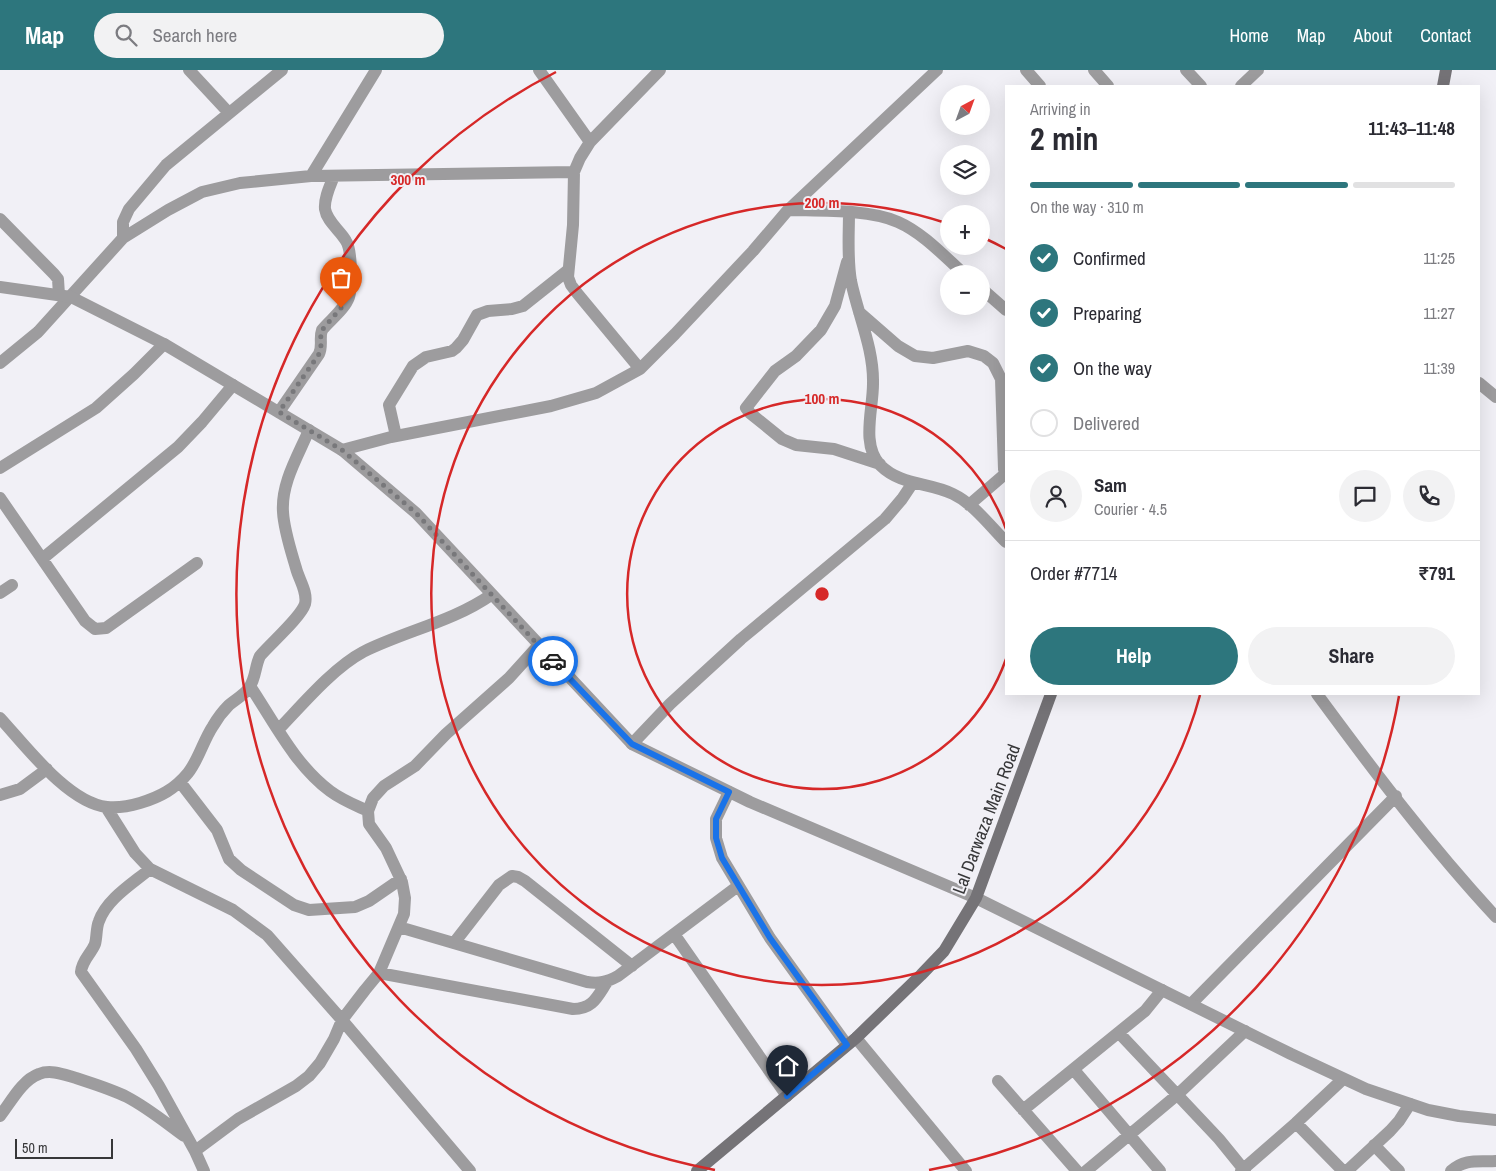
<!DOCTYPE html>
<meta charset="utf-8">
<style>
body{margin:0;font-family:"Archivo Narrow",sans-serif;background:#f2f2f3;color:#2b2b33;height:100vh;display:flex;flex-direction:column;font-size:19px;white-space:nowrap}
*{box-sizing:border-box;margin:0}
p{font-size:16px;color:#7c7c81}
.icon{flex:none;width:28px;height:28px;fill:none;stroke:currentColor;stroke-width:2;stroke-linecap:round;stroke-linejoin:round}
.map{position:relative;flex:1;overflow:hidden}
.panel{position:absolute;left:1005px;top:15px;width:475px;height:610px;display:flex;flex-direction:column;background:#fff;border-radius:0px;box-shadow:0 5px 20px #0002}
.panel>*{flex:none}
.needle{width:32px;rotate:41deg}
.controls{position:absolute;left:940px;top:15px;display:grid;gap:10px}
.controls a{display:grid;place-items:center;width:50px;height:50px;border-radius:50%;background:#fff;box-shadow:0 5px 20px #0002;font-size:25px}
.scale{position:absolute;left:15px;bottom:12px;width:98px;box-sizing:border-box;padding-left:5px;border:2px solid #373739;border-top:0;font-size:14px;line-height:18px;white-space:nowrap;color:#373739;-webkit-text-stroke:4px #f1f0f6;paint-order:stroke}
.pin{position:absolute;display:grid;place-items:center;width:42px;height:42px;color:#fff;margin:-51px -21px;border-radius:50% 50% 50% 0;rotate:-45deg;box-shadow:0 0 5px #0007}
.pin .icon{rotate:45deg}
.courier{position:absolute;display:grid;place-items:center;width:50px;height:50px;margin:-25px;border:4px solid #1a73e8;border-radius:50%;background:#fff;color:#222;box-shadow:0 1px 6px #0007}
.summary em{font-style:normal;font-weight:800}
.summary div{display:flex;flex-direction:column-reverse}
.summary{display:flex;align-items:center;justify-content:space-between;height:85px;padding:0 25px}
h1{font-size:32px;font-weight:800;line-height:38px}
.bar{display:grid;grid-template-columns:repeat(4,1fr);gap:8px 5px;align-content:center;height:60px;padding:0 25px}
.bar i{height:6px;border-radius:4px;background:#e1e1e2}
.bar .current{background:#2d767d}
.bar p{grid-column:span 4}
.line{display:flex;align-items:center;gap:12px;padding:0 25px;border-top:1px solid #e1e1e2}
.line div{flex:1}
.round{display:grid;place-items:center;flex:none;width:52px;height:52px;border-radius:26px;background:#f2f2f3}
ol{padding:0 25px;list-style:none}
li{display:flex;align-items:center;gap:15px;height:55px}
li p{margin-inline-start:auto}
li .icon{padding:5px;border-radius:50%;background:#2d767d;color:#fff;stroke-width:4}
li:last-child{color:#7c7c81}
li i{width:28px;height:28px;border:2px solid #e1e1e2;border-radius:50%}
.primary-button{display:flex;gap:10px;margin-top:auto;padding:10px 25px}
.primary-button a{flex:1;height:58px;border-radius:30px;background:#2d767d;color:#fff;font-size:20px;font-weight:800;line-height:58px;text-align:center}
.primary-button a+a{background:#f2f2f3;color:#2b2b33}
header{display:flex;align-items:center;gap:30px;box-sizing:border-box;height:70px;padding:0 25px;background:#2d767d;color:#fff}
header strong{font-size:24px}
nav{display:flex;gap:28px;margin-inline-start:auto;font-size:18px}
.search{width:350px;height:45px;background:#f2f2f3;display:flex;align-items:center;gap:12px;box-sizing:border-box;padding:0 18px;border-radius:28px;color:#7c7c81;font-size:19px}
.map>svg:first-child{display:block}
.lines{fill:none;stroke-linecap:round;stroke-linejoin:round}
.minor{stroke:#9d9c9e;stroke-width:12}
.tertiary{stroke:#9d9c9e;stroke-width:12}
.secondary{stroke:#757377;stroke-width:12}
.done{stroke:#78787b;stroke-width:5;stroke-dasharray:0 9}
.route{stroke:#1a73e8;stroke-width:6}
.ring{fill:none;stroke:#d62828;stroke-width:2.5}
.labels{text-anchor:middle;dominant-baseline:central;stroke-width:4;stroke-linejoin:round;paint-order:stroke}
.street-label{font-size:18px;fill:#373739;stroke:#f1f0f6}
.centre{fill:#d62828;stroke:#f1f0f6;stroke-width:2.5}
.ring-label{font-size:15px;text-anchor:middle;font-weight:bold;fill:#d62828;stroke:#f1f0f6;stroke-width:4;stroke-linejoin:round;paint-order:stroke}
</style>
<header>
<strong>Map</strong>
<div class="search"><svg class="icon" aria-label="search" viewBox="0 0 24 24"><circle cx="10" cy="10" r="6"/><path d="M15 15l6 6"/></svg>Search here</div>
<nav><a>Home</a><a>Map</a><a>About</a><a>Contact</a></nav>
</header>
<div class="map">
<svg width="1496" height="1101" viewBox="0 0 1496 1101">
<rect width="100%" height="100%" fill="#f1f0f6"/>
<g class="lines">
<!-- minor -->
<path class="minor" d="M189 0 229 43
M539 0 590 72
M1026 0 1040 16
M1094 0 1108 16
M1186 0 1201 16
M1241 16 1258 0
M311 106 376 0
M788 140C819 141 869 139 898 152 923 163 944 186 964 204
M849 142C849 165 847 188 851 211 858 245 874 279 873 314 873 340 861 374 880 395 901 416 929 412 953 424 974 434 990 456 1006 472
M0 149 54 204 58 209 59 225
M123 168V152L129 139 166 95 282 0
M847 192 835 236 821 260 796 286 775 301 746 338 750 343 782 369 796 375 834 379 880 394
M981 218 1006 240
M859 242 898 276 915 286 933 288 968 281 984 286 993 293 1001 309 1004 399 1006 406
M0 293 38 262 123 168 168 140 202 122 240 113 311 106 574 102
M640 299 675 264 753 181 788 140 937 0
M1479 313 1496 327
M279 342 319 284C323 276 319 268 322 260 330 250 345 239 349 227 352 217 352 180 346 171 340 160 327 152 325 139 324 128 330 116 334 106
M396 366 389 335 413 296 426 287 452 281 456 278 463 270 477 245 488 241 512 239 523 236 567 201
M342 380 391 367 551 336 596 323 640 299 577 223 571 215 568 207 573 155 574 102 580 88 590 72 660 0
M0 398 96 338 134 304 164 274
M0 428 85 551 95 559 106 558 197 493
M969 435 1005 404
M42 489 178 377 202 352 233 315
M0 523 12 515
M250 616C274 652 295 695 330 721 342 730 355 735 368 741
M1317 624C1373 700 1431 777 1496 847
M0 648C25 675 68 733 107 737 117 738 130 736 140 733 160 727 175 719 188 703 199 689 203 671 213 656 217 649 223 641 229 635 236 629 244 625 249 618 256 608 255 596 260 586 270 574 301 547 305 534 308 522 299 510 296 498 291 481 284 460 283 442 281 413 298 386 309 360
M278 660C302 635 333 598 363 582 405 561 452 552 491 525
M632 674 670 634 741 569 885 449 902 429 912 414
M180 712 217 760 229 789 241 800 294 835 309 840 355 837 369 831 401 809
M729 722 716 749V768L722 788 770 868 847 975
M0 725 20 719 47 699
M106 737 135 783 150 799 233 840 267 865 342 950 470 1101
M150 799C132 814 107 829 99 851 96 858 97 867 95 874 91 884 82 890 81 902L136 979 159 1016 195 1081
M399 857 587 912C599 914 607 912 618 906L738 816
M674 864 787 1026
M454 873 499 815 512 806 518 807 525 811 632 896
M379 903 573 939C593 939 597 927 607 912
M1191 934 1396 726
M1119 963 1219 1069 1245 1101
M856 968 966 1101
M1074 1000 1160 1101
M998 1011 1077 1101
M1023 1040 1145 941 1162 920
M0 1046C11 1032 22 1010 39 1004 51 999 65 1005 76 1008 94 1014 111 1019 127 1027 148 1038 166 1053 184 1066
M1296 1053 1343 1101
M1374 1075 1399 1101
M204 1101 195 1081 238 1049 296 1016 309 1006 320 993 334 969 342 950 365 920 379 903 404 844 405 828 402 812 386 778 369 754 368 741 373 728 384 716 415 696 446 664 509 608 538 576
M1086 1101 1177 1025 1245 961
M1241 1101 1296 1053 1343 1009
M1347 1101 1390 1061 1399 1051 1410 1034
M1451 1101C1465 1088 1479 1092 1496 1091"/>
<!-- tertiary -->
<path class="tertiary" d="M0 217 71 227 164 274 342 380 416 443 632 674 750 732 976 828 1291 984 1366 1019 1428 1040 1459 1046 1496 1050"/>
<!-- secondary -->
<path class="secondary" d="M1443 16 1446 0
M697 1101 856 968 921 905 944 881 976 828 1051 624"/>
</g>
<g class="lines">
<!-- done -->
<path class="done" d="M341 238 322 260C319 268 323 276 319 284L279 342 342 380 416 443 553 591"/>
<!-- route -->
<path class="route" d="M553 591 632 674 729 722 716 749V768L722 788 770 868 847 975 787 1026"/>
</g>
<!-- distance rings -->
<g class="ring">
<path d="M1006 589A195 195 0 1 1 1006 459"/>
<path d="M1200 625A391 391 0 1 1 946 153M984 168A391 391 0 0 1 1006 179"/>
<path d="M1399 626A586 586 0 0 1 929 1100M715 1100A586 586 0 0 1 556 2"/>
</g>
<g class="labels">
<!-- street labels -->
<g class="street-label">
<text transform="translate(986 749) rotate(-69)">Lal Darwaza Main Road</text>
</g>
</g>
<circle cx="822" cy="524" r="8" class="centre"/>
<g class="ring-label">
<text x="408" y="115">300 m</text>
<text x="822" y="138">200 m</text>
<text x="822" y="334">100 m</text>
</g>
</svg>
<div class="controls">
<a><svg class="needle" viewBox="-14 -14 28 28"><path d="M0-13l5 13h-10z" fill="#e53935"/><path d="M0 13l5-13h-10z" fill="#7c7c81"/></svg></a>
<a><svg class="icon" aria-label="layers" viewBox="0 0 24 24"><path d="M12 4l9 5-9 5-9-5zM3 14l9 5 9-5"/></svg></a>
<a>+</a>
<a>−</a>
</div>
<div class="scale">50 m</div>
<div class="pin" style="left:341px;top:238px;background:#ea580c"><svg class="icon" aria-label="bag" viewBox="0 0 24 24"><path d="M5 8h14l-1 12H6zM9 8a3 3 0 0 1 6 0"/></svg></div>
<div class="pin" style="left:787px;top:1026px;background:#1f2937"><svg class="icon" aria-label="home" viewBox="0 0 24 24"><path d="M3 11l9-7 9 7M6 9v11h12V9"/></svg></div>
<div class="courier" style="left:553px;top:591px"><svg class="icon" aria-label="car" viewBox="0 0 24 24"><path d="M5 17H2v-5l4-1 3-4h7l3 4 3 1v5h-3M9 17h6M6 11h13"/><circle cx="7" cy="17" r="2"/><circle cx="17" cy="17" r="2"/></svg></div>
<section class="panel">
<div class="summary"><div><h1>2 min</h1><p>Arriving in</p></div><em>11:43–11:48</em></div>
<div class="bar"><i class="current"></i><i class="current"></i><i class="current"></i><i></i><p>On the way · 310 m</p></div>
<ol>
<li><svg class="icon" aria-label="check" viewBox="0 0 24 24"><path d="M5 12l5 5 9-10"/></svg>Confirmed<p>11:25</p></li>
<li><svg class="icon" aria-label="check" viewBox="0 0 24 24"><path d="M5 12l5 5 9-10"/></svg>Preparing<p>11:27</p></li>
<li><svg class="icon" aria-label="check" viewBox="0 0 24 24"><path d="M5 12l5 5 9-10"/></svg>On the way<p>11:39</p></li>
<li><i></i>Delivered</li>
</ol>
<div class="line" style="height:90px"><a class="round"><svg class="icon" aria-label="person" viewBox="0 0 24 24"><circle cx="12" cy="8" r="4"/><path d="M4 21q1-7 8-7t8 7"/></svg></a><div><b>Sam</b><p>Courier · 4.5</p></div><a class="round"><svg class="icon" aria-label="chat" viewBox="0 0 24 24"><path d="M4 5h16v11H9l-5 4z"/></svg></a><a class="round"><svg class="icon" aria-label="phone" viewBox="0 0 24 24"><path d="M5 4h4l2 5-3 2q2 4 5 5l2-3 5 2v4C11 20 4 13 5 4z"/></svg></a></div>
<div class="line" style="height:65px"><div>Order #7714</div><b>₹791</b></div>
<div class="primary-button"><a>Help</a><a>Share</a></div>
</section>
</div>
